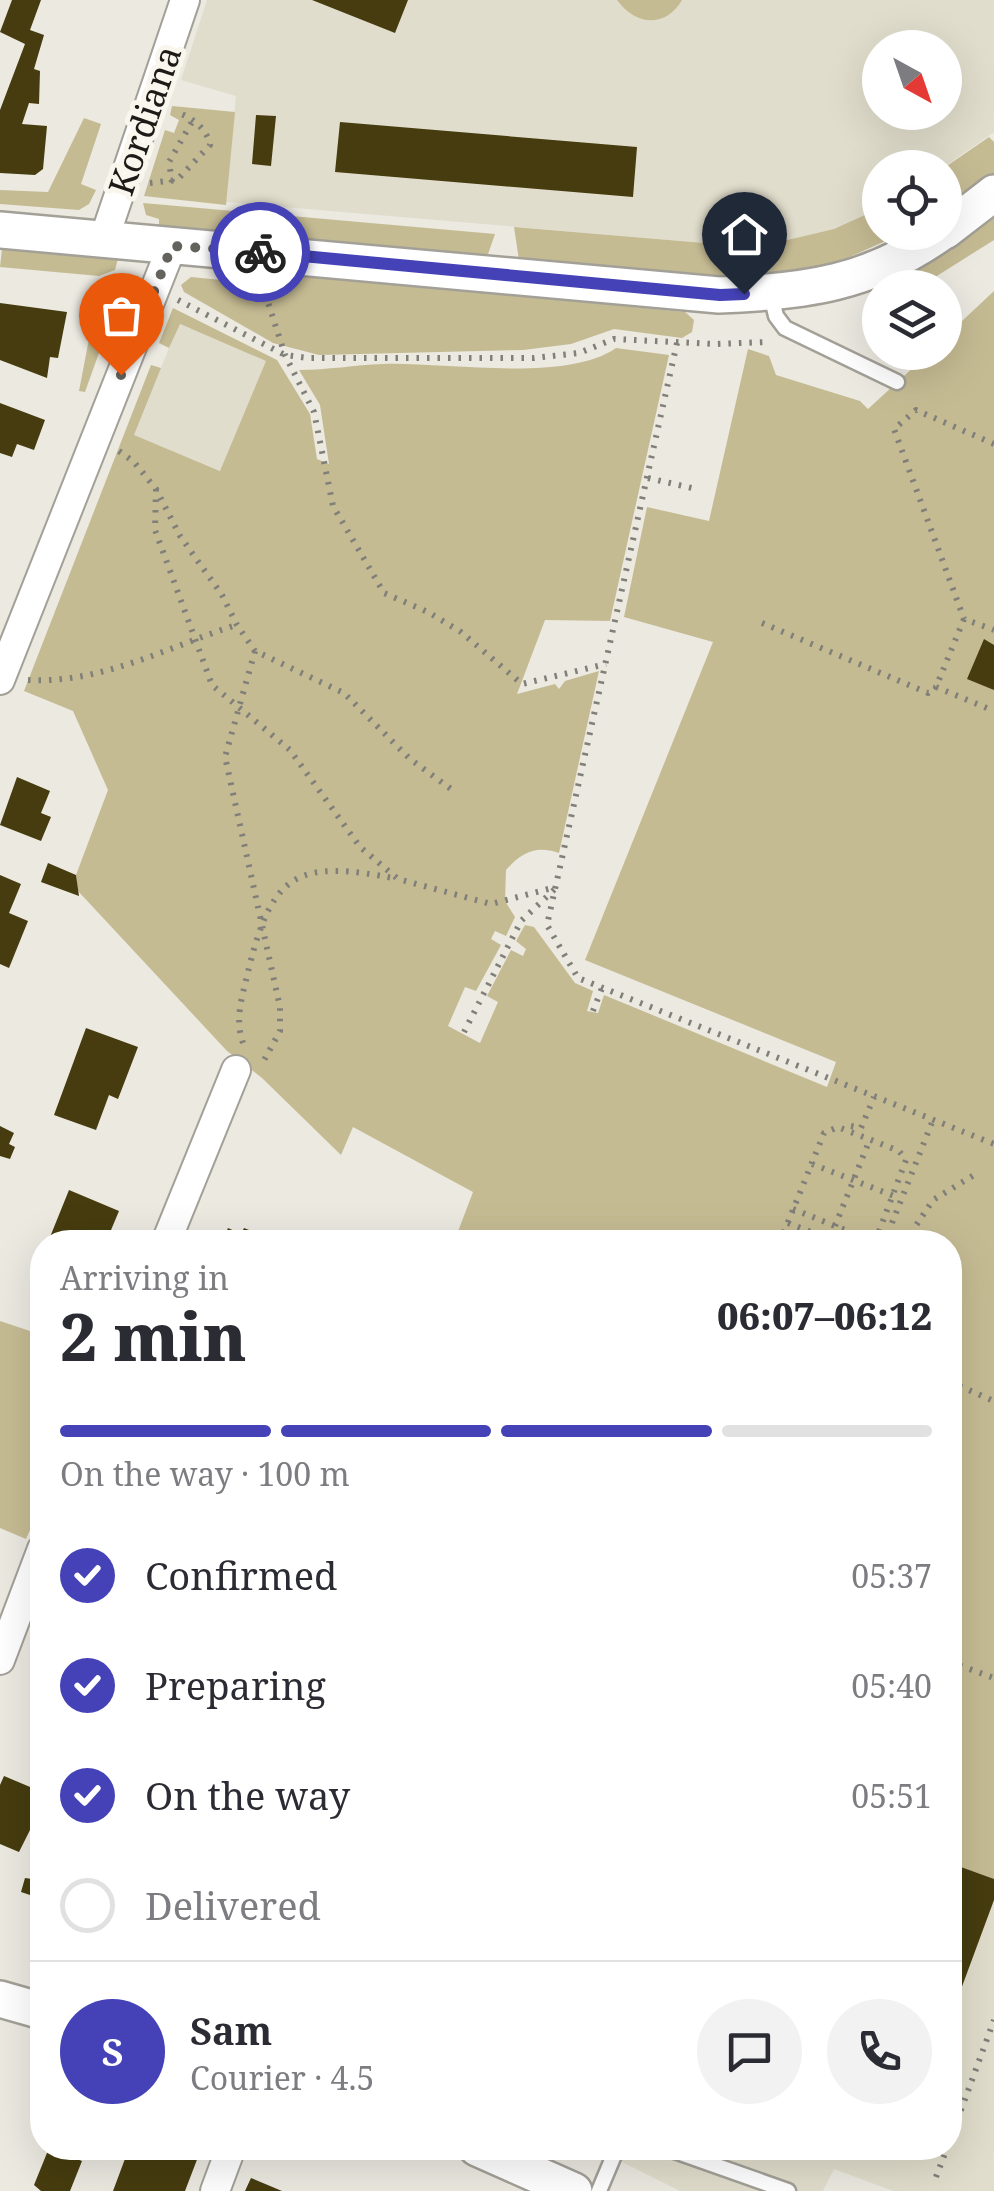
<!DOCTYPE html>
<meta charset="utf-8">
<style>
body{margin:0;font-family:"Noto Serif",serif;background:#f2f2f3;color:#2b2b33;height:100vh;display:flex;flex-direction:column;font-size:38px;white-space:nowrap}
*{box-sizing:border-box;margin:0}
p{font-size:32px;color:#7c7c81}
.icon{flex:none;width:55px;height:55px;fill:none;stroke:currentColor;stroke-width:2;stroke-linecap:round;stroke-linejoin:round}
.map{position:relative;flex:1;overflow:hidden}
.sheet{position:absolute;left:30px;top:1230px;width:932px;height:930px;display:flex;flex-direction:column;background:#fff;border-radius:40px;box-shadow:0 10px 40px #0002}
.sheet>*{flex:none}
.needle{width:65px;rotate:140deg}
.fabs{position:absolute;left:862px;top:30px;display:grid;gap:20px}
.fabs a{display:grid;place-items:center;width:100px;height:100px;border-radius:50%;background:#fff;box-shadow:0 10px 40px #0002;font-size:50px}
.pin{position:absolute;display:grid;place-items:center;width:85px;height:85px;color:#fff;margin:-102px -42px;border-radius:50% 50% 50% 0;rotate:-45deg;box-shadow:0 0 10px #0007}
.pin .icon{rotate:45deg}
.courier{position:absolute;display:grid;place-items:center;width:100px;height:100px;margin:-50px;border:8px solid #4542b7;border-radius:50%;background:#fff;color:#222;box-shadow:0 2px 12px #0007}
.headline em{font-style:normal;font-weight:800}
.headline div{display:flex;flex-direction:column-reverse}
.headline{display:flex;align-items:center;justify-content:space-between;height:170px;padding:0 30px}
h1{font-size:65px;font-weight:800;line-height:75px}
.bar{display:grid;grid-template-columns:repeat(4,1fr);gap:15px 10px;align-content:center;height:120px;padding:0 30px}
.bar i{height:12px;border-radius:8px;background:#e1e1e2}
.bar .current{background:#4542b7}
.bar p{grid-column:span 4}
.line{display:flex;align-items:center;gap:25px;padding:0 30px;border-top:2px solid #e1e1e2}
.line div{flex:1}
.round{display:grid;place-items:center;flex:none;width:105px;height:105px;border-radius:52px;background:#f2f2f3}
ol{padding:0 30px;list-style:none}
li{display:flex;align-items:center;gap:30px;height:110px}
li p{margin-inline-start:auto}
li .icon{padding:10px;border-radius:50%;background:#4542b7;color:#fff;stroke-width:4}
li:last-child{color:#7c7c81}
li i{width:55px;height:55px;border:5px solid #e1e1e2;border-radius:50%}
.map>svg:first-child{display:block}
.built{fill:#e1ddcc;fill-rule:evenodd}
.green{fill:#c5bb93}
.building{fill:#463c0f}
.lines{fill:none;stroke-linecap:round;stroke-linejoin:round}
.service-casing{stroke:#a2a097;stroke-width:19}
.minor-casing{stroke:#a2a097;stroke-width:32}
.tertiary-casing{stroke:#a2a097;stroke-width:40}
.path{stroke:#817f79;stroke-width:6;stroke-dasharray:2.5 8;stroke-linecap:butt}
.service{stroke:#fff;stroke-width:14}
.minor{stroke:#fff;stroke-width:28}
.tertiary{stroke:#fff;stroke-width:35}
.done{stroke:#64625d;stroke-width:10;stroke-dasharray:0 18}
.route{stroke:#4542b7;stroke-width:12}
.labels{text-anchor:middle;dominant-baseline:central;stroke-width:10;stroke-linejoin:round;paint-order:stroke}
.street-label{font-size:35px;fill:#1b1a17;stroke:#f8f6ed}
</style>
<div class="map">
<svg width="994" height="2191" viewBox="0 0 994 2191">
<rect width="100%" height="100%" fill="#ebe9e0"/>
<!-- built -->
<path class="built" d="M207 0H994V132L944 167 880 168V208L834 229 766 245 767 220 748 217 740 246 226 202 236 96 181 80ZM880 48H945V112H880Z
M179 324 267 360 221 471 133 435Z
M950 1691 966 1868 994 1879V2191H893L834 2169 823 2191H680L594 2148H950Z"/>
<!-- green -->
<path class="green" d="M617 0H682C665 29 635 25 617 0Z
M172 106 235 112 226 205 144 196 165 130 174 133 179 120 170 115Z
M84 118 101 124 81 184 96 190 89 204 79 210 0 204V190L48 192Z
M989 137 994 142V174L945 207 944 168Z
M143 203 495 234 487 257 159 229V219L146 215Z
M880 208V232L903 233 832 265 766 275V245L834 229Z
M994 213V240L924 284 915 267Z
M514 227 740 246 736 276 683 275 519 260Z
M2 249 118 259 115 270 99 276 0 267Z
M295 274 685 312 694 320 692 332 682 338 614 329 571 344 523 350 319 355 273 343 184 292 181 285 191 277 231 281V288L266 291V284L293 286Z
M994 291V1879L950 1863V1242H454L473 1192 353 1127 341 1155 262 1078 227 1051 78 891 76 875 108 790 73 711 24 691 151 365 161 368 134 435 220 471 266 361 180 324 169 348 159 343 173 308 277 360 310 414 317 459 329 464 320 405 299 370C327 370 355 365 383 364 447 362 566 383 616 348L669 355 610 621 545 620 517 694 555 684 559 689 565 681 599 671 559 853C536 845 522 852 506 870L505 901 515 917 506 936 495 931 491 939 501 945 476 991 465 987 448 1026 480 1043 498 1002 487 996 511 950 523 956 526 949 516 941 525 925 534 927 575 983 593 991 587 1011 598 1013 604 995 827 1087 836 1062 585 960 713 642 624 617 647 507 709 521 748 349 769 356 776 375 860 401 868 409 929 353 945 352V337Z
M98 292 120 294 85 392 79 391Z
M0 1321 42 1335V1503L26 1539 0 1528Z"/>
<!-- building -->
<path class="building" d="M12 0H41L30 30 44 35 34 69 40 71 39 104 29 103 22 124 47 126 43 169 35 175 0 173V110L25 44 0 32Z
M312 0H408L395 33Z
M256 115 276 116 271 166 252 164Z
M340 122 637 147 633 197 335 172Z
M0 303 67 312 58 358 50 357 47 378 0 360Z
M0 403 45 420 34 450 17 444 12 457 0 453Z
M984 639 994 645V690L967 679Z
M17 777 50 791 41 813 51 817 41 841 0 825Z
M48 863 76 875 79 896 41 882Z
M0 875 21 884 9 913 28 921 9 968 0 964Z
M86 1028 138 1047 118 1099 109 1095 96 1130 54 1115Z
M0 1126 14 1133 9 1144 15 1147 10 1159 0 1156Z
M69 1190 119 1211 106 1242H48Z
M228 1228 241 1234 244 1228 267 1237 265 1242H222Z
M4 1776 42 1792V1828L33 1824 19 1852 0 1844V1785Z
M950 1863 994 1879V1900L950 2019Z
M35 1870 42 1872V1899L21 1892 25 1878 32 1879Z
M49 2148 82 2161 70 2191H41L34 2185Z
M129 2148H174L198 2157 185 2191H113Z
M251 2178 282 2191H245Z"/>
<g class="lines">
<defs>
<path id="service" d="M771 295 776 316 785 328 897 382
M666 2148 788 2191
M599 2191 617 2148"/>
<path id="minor" d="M104 239 185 0
M0 680 172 246
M166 1242 236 1070
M0 1660 42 1549
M215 2191 231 2148"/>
<path id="tertiary" d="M0 230 719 295C804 292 872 283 942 232
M945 231 994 193
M0 1999 42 2011
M477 2148 574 2191"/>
</defs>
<!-- service casing -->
<use href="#service" class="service-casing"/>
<!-- minor casing -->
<use href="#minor" class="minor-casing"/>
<!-- tertiary casing -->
<use href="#tertiary" class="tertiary-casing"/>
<!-- path -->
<path class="path" d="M172 182 169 162 193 120
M150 183 177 180 210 145C207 129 192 117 176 112
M262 284 285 355 314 412 333 506 384 593 428 612 461 632 522 684 606 664
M178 300 285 355 308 358H534L579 353 614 339 715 344 768 342
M677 343 547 925 578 978 994 1144
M994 444 916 410 894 429 964 619 994 630
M119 451 134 462 156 489 180 536 222 595 237 625 255 651 344 693 410 759 451 789
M648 478 696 489
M156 489 155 530 212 685 290 750 360 847 398 879 491 904 556 887
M964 619 936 687 994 711
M762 623 928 693 936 687
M255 651 225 757 280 1007V1031L262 1064
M28 680C101 684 168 647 236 625
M593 1011 602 988
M464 1032 521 921 556 888
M243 1043C234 1018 243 994 249 968 273 869 301 860 398 879
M851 1126 861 1128 874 1097
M812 1164 894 1196
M793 1209 875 1242
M788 1223 837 1242
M892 1223 933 1120
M835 1226 870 1139
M780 1242 824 1133 838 1127 899 1151 906 1160 875 1242
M905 1242 933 1200 974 1175
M950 1382 994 1401
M950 1662 994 1678
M950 2140 994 2020
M936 2177 947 2148"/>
<!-- service -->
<use href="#service" class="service"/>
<!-- minor -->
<use href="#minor" class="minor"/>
<!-- tertiary -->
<use href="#tertiary" class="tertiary"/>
</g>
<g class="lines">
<!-- done -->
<path class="done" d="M121 375 172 246 260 252"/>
<!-- route -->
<path class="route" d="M260 252 720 295 744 294"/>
</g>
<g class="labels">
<!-- street labels -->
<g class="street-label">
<text transform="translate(144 120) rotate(-71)">Kordiana</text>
</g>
</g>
</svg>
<div class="fabs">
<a><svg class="needle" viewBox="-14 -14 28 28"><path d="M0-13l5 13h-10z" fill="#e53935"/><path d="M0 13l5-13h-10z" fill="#7c7c81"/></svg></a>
<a><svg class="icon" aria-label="locate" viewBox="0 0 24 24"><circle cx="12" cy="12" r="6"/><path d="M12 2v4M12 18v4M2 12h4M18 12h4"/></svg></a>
<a><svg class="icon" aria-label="layers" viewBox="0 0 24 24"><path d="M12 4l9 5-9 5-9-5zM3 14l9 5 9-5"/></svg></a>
</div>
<div class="pin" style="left:121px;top:375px;background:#ea580c"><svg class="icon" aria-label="bag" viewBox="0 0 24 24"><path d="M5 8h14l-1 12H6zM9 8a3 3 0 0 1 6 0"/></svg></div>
<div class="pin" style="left:744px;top:294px;background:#1f2937"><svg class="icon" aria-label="home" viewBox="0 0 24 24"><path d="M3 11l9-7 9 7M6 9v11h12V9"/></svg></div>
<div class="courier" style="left:260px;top:252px"><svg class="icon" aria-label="bike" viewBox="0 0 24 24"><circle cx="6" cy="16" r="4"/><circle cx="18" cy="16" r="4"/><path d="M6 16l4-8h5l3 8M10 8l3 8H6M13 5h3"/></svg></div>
<section class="sheet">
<div class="headline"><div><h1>2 min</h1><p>Arriving in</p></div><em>06:07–06:12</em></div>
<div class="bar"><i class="current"></i><i class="current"></i><i class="current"></i><i></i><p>On the way · 100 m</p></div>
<ol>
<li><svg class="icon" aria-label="check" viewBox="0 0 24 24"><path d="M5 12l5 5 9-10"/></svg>Confirmed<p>05:37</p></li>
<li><svg class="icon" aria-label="check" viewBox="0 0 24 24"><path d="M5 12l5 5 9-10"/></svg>Preparing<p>05:40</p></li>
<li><svg class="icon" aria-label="check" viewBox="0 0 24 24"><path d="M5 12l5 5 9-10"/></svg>On the way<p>05:51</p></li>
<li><i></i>Delivered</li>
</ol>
<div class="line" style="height:180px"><b class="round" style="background:#4542b7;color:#fff">S</b><div><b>Sam</b><p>Courier · 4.5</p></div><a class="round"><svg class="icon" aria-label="chat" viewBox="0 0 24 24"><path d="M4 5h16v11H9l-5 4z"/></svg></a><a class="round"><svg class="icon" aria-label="phone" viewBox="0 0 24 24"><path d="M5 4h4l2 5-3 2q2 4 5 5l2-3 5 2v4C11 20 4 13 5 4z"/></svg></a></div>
</section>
</div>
